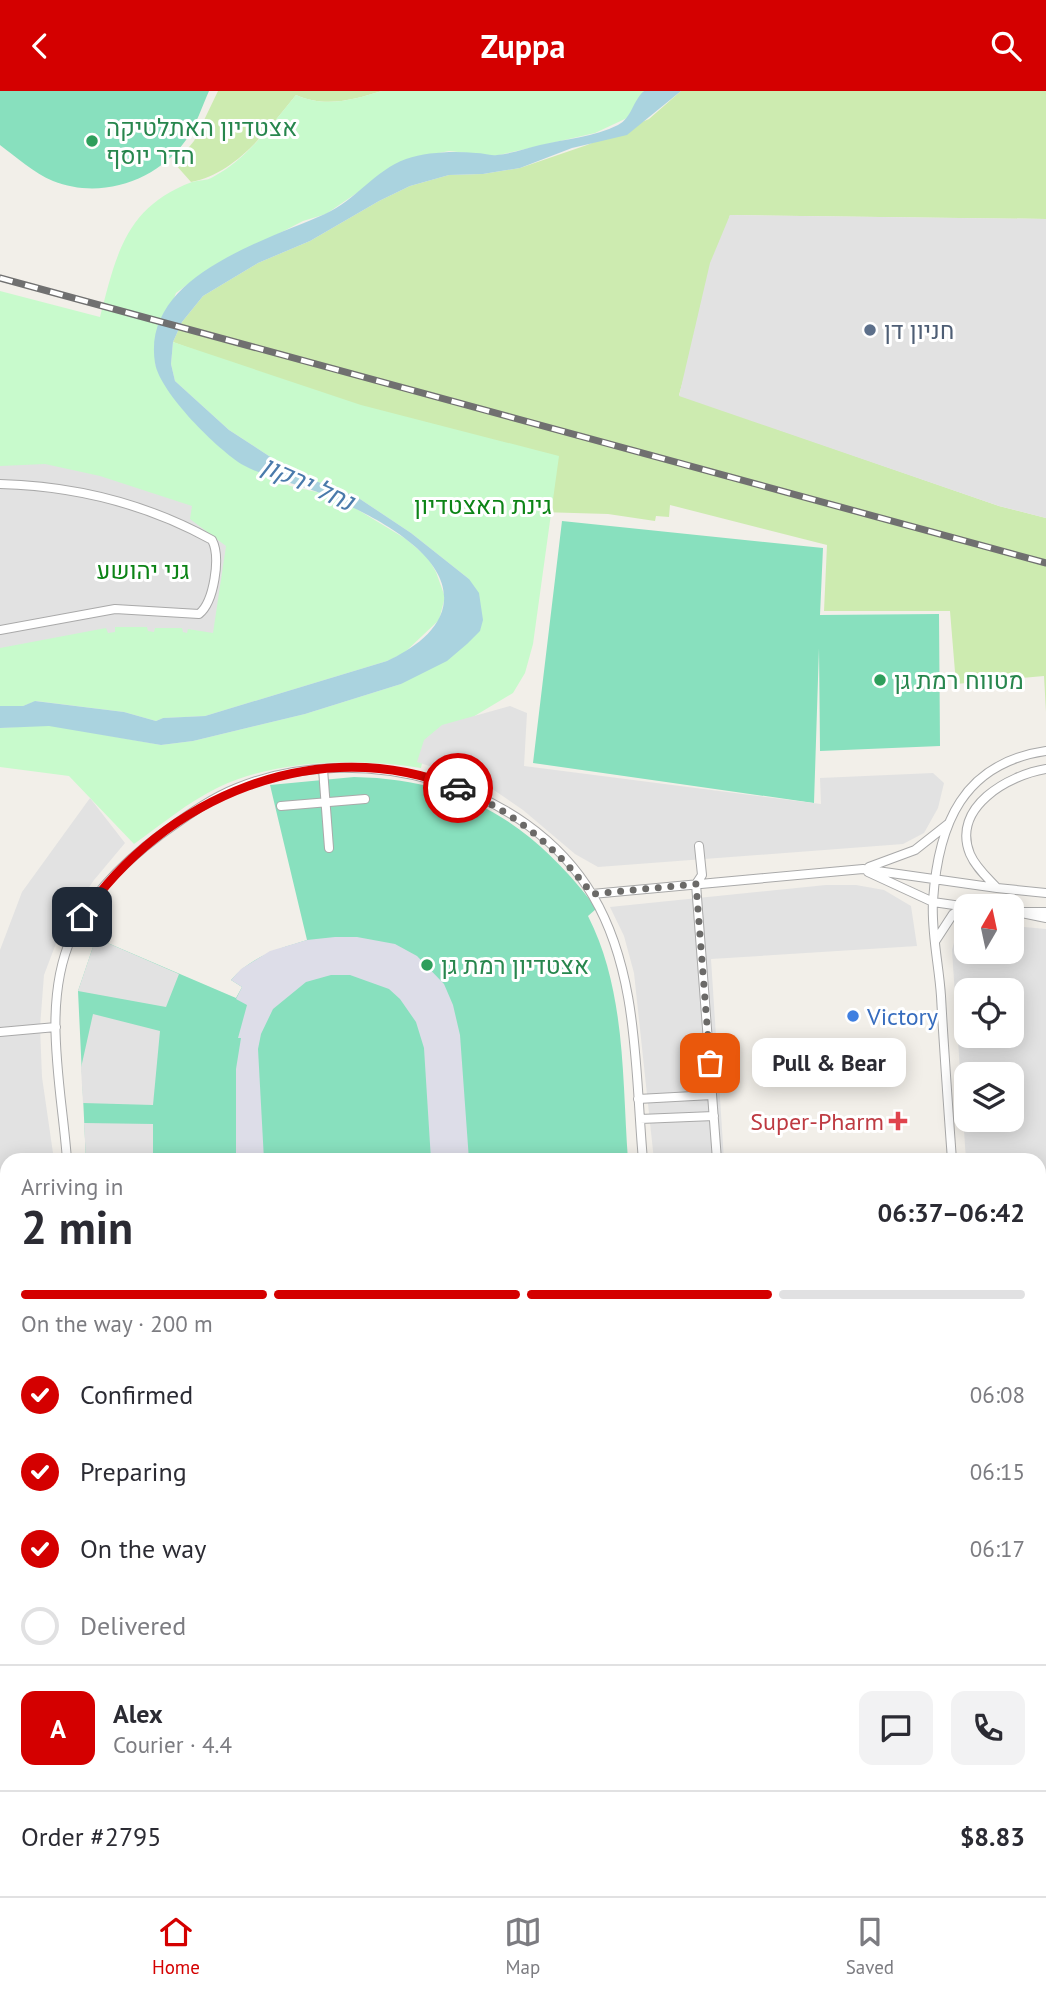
<!DOCTYPE html>
<meta charset="utf-8">
<style>
body{margin:0;font-family:"PT Sans",Heebo,sans-serif;background:#f2f2f3;color:#2b2b33;height:100vh;display:flex;flex-direction:column;font-size:26px;white-space:nowrap}
*{box-sizing:border-box;margin:0}
p{font-size:23px;color:#7c7c81}
.icon{flex:none;width:38px;height:38px;fill:none;stroke:currentColor;stroke-width:2;stroke-linecap:round;stroke-linejoin:round}
.map{position:relative;flex:1;overflow:hidden}
.sheet{position:absolute;left:0px;top:1062px;width:1046px;height:744px;display:flex;flex-direction:column;background:#fff;border-radius:21px 21px 0 0;box-shadow:0 4px 18px #0003}
.sheet>*{flex:none}
.needle{width:46px;rotate:9deg}
.buttons{position:absolute;left:954px;top:803px;display:grid;gap:14px}
.buttons a{display:grid;place-items:center;width:70px;height:70px;border-radius:14px;background:#fff;box-shadow:0 4px 18px #0003;font-size:35px}
.pin{position:absolute;display:grid;place-items:center;width:60px;height:60px;color:#fff;margin:-30px;border-radius:14px;box-shadow:0 4px 10px #0006}
.courier{position:absolute;display:grid;place-items:center;width:70px;height:70px;margin:-35px;border:5px solid #d40000;border-radius:50%;background:#fff;color:#222;box-shadow:0 2px 9px #0007}
.bubble{position:absolute;height:49px;border-radius:14px;background:#fff;box-shadow:0 4px 18px #0003;font-size:23px;font-weight:700;line-height:49px;text-align:center}
.head em{font-style:normal;font-weight:700}
.head div{display:flex;flex-direction:column-reverse}
.head{display:flex;align-items:center;justify-content:space-between;height:119px;padding:0 21px}
h1{font-size:46px;font-weight:700;line-height:52px}
.bar{display:grid;grid-template-columns:repeat(4,1fr);gap:10px 7px;align-content:center;height:84px;padding:0 21px}
.bar i{height:9px;border-radius:5px;background:#e1e1e2}
.bar .on{background:#d40000}
.bar p{grid-column:span 4}
.line{display:flex;align-items:center;gap:18px;padding:0 21px;border-top:2px solid #e1e1e2}
.line div{flex:1}
.round{display:grid;place-items:center;flex:none;width:74px;height:74px;border-radius:14px;background:#f2f2f3}
ol{padding:0 21px;list-style:none}
li{display:flex;align-items:center;gap:21px;height:77px}
li p{margin-inline-start:auto}
li .icon{padding:7px;border-radius:50%;background:#d40000;color:#fff;stroke-width:4}
li:last-child{color:#7c7c81}
li i{width:38px;height:38px;border:4px solid #e1e1e2;border-radius:50%}
header{display:flex;justify-content:space-between;align-items:center;height:91px;padding:0 21px;background:#d40000;color:#fff;font-size:32px;font-weight:700}
.tabs{display:flex;justify-content:space-around;align-items:center;height:98px;border-top:2px solid #e1e1e2;background:#fff;font-size:19px;color:#7c7c81}
.tabs a{display:grid;justify-items:center;gap:4px}
.tabs .on{color:#d40000}
.map>svg:first-child{display:block}
.industrial{fill:#ebdbe8}
.grass{fill:#cdebb0}
.park{fill:#c8facc}
.pitch{fill:#88e0be}
.parking{fill:#e2e2e2;fill-rule:evenodd}
.plaza{fill:#dddde8}
.water{fill:#aad3df}
.lines{fill:none;stroke-linecap:round;stroke-linejoin:round}
.lane-casing{stroke:#a9a9a9;stroke-width:10}
.street-casing{stroke:#a9a9a9;stroke-width:18}
.primary-casing{stroke:#a06b00;stroke-width:26}
.lane{stroke:#fff;stroke-width:8}
.street{stroke:#fff;stroke-width:16}
.primary{stroke:#fcd6a4;stroke-width:24}
.rail-casing{stroke:#707070;stroke-width:7}
.rail{stroke:#fff;stroke-width:4.5;stroke-dasharray:13;stroke-linecap:butt}
.done{stroke:#6b6a68;stroke-width:7;stroke-dasharray:0 12.6}
.route{stroke:#d40000;stroke-width:9}
.leisure-dot{fill:#2e9e5b;stroke:#fff;stroke-width:2.5}
.service-dot{fill:#5c6f8a;stroke:#fff;stroke-width:2.5}
.shop-dot{fill:#3f7fe0;stroke:#fff;stroke-width:2.5}
.health-dot{fill:#e0444e;stroke:#fff;stroke-width:2.5}
.labels{text-anchor:middle;dominant-baseline:central;stroke-width:6;stroke-linejoin:round;paint-order:stroke}
.leisure-label{font-size:24px;fill:#27864d;stroke:#fff;text-anchor:start}
.service-label{font-size:24px;fill:#4e5e75;stroke:#fff;text-anchor:start}
.park-label{font-size:24px;fill:#0c8416;stroke:#fff}
.shop-label{font-size:24px;fill:#366cbe;stroke:#fff;text-anchor:start}
.health-label{font-size:24px;fill:#be3a42;stroke:#fff;text-anchor:end}
.water-label{font-size:26px;font-style:italic;fill:#4a7aab;stroke:#fff}
</style>
<header><svg class="icon" aria-label="back" viewBox="0 0 24 24"><path d="M15 5l-7 7 7 7"/></svg>Zuppa<svg class="icon" aria-label="search" viewBox="0 0 24 24"><circle cx="10" cy="10" r="6"/><path d="M15 15l6 6"/></svg></header>
<div class="map">
<svg width="1046" height="1805" viewBox="0 0 1046 1805">
<rect width="100%" height="100%" fill="#f2efe9"/>
<!-- industrial -->
<path class="industrial" d="M1046 1564V1805H0V1740L7 1739V1799H1040V1565Z"/>
<!-- grass -->
<path class="grass" d="M218 0H382C352 9 326 17 296 4 268 38 237 82 191 91L175 73 194 50Z
M681 0H1046V128L730 124 679 304 999 415 1046 427V621L1044 585 956 593 950 520H824L827 454 670 414 669 426 656 425 655 430 608 423 540 421 205 263 173 251 182 231 203 205 258 172 310 150 379 110 410 95 449 84 483 83 520 77 587 54 649 28Z"/>
<!-- park -->
<path class="park" d="M382 0H644L627 27 595 42 495 65 449 60 405 69 326 123 303 130 203 182 176 202 156 255 155 273 162 288 212 349 242 373 290 395 321 402 355 417 406 448 428 467 436 481 445 506 439 529 404 562 387 570 205 625 163 627 156 630 124 621 36 610 23 615H0V200L100 226C116 165 125 116 192 91 198 89 207 90 213 86 247 68 272 33 296 4 326 17 352 9 382 0Z
M173 251 361 314 559 365 533 553 525 582 513 602 426 654 421 677C358 667 278 668 219 696 188 711 162 733 134 753L69 685 0 676V637L49 634 161 654 193 650 305 623 401 593 469 488 411 442 357 406 295 382 229 339 175 290 171 273Z
M0 1139 7 1179V1509L0 1516Z"/>
<!-- pitch -->
<path class="pitch" d="M0 0H209C202 16 196 34 186 49 157 90 101 109 53 90 34 82 16 66 0 54Z
M562 430 823 457 820 524 939 523 940 655 820 660 819 557 814 712 533 672Z
M354 686C459 688 527 729 591 810L596 818 588 825C626 900 622 987 628 1069H86L78 900 96 847 236 907 242 896 231 889C252 865 278 858 307 849L270 694Z"/>
<!-- parking -->
<path class="parking" d="M730 124 1046 128V427L999 415 679 305 710 172Z
M45 373 100 385 192 415 190 428 226 455 213 542 188 538 187 542 183 541 182 537H155L154 541 148 540 147 536H115V541L108 542 106 537 0 557V375Z
M510 615 527 622 524 675 821 713 820 687 933 682 944 692 938 717 924 742 903 753 598 776 575 763 523 719 485 693 417 671 424 649 442 634Z
M90 707 125 752 94 789 63 834 44 884 40 936 42 986 54 1069H7V1179L0 1139V859L22 801Z
M826 794H856L884 799 911 815 917 855 711 868 724 1069H654L634 882 624 845 610 816Z
M966 832V861H1012V835L1046 838V1515L1040 1516V1069H966L952 859 958 837ZM966 900H1012V945H966ZM966 984H1012V1029H966Z
M96 847 179 883 166 916 78 900Z
M93 923 160 940 153 1014 83 1012 81 977Z
M84 1032 153 1033V1069H86Z
M7 1538V1656L0 1658V1543Z"/>
<!-- plaza -->
<path class="plaza" d="M335 846H357L395 853 417 865 444 893 453 914 460 944 469 1069H431L424 957 416 931 400 908 389 898 350 884H331L306 891 273 918 261 943 258 958 264 1069H236V978L241 947H238L247 914 236 908 242 896 231 889 241 878 270 860 307 849Z"/>
<!-- water -->
<path class="water" d="M644 0H681L627 44 572 57 520 77 483 83 449 84 410 95 379 110 310 150 258 172 203 205 182 231 173 251 171 273 175 290 229 339 295 382 357 406 411 442 469 488 479 502 483 529 480 540 467 553 447 570 401 593 305 623 193 650 161 654 49 635 0 637V615H23L35 610 124 621 156 630 163 627 205 625 387 570C411 559 442 539 444 510 448 459 363 420 325 404 298 393 269 388 243 374 218 359 160 302 155 272 141 185 265 150 325 123 355 110 375 79 406 68 427 61 453 60 476 62 483 62 490 65 497 64 511 63 526 57 540 54 565 48 595 46 618 34 632 27 633 9 644 0Z"/>
<g class="lines">
<defs>
<path id="lane" d="M0 393C74 395 147 413 212 449 221 466 214 511 199 523L115 518 0 539
M323 678 329 757
M1046 678C1009 684 951 716 970 763 976 777 988 787 997 797L1046 802
M281 715 365 708
M699 755 702 784 696 793 717 1069
M869 776 915 759 948 733
M868 781 933 811 968 816
M592 803 863 778 997 797
M1012 820 1046 827
M1020 821H1046
M936 849 953 823 965 815
M0 941 56 936
M638 1008 712 1004
M640 1028 714 1025
M67 1069C62 998 41 913 72 845 90 804 124 771 160 744 184 727 209 708 237 697 356 648 526 690 593 805 639 883 635 982 643 1069
M952 1069C948 1014 944 960 941 905 939 874 931 841 933 810 938 733 963 672 1046 660
M1040 1138H1046
M1040 1162H1046
M0 1520 7 1516
M0 1537 7 1531
M1040 1543 1046 1542
M0 1546 7 1596
M0 1778 7 1777"/>
<path id="street" d="M1040 1736 1046 1734
M173 1799 174 1805
M843 1799 844 1805
M637 1805 673 1799"/>
<path id="primary" d="M1040 1530 1046 1529
M1040 1557 1046 1556
M0 1701 7 1699
M0 1733 7 1732"/>
</defs>
<!-- lane casing -->
<use href="#lane" class="lane-casing"/>
<!-- street casing -->
<use href="#street" class="street-casing"/>
<!-- primary casing -->
<use href="#primary" class="primary-casing"/>
<!-- lane -->
<use href="#lane" class="lane"/>
<!-- street -->
<use href="#street" class="street"/>
<!-- primary -->
<use href="#primary" class="primary"/>
<defs>
<path id="rail" d="M0 187 1046 472"/>
</defs>
<!-- rail casing -->
<use href="#rail" class="rail-casing"/>
<!-- rail -->
<use href="#rail" class="rail"/>
</g>
<g class="lines">
<!-- done -->
<path class="done" d="M458 697C513 720 556 756 592 803L696 793 710 972"/>
<!-- route -->
<path class="route" d="M82 826C163 706 318 640 458 697"/>
</g>
<!-- markers -->
<g class="leisure-dot">
<circle cx="92" cy="50" r="7"/>
<circle cx="880" cy="589" r="7"/>
<circle cx="427" cy="874" r="7"/>
</g>
<circle class="service-dot" cx="870" cy="239" r="7"/>
<circle class="shop-dot" cx="853" cy="925" r="7"/>
<path class="health-dot" d="M894.5 1019.5h7v7h7v7h-7v7h-7v-7h-7v-7h7z"/>
<g class="labels">
<!-- leisure labels -->
<g class="leisure-label">
<text x="106" y="36">אצטדיון האתלטיקה<tspan x="106" dy="28">הדר יוסף</tspan></text>
<text x="894" y="589">מטווח רמת גן</text>
<text x="441" y="874">אצטדיון רמת גן</text>
</g>
<!-- service labels -->
<g class="service-label">
<text x="884" y="239">חניון דן</text>
</g>
<!-- park labels -->
<g class="park-label">
<text x="483" y="414">גינת האצטדיון</text>
<text x="143" y="479">גני יהושע</text>
</g>
<!-- shop labels -->
<g class="shop-label">
<text x="867" y="925">Victory</text>
</g>
<!-- health labels -->
<g class="health-label">
<text x="884" y="1030">Super-Pharm</text>
</g>
<!-- water labels -->
<g class="water-label">
<text transform="translate(308 392) rotate(24)">נחל ירקון</text>
</g>
</g>
</svg>
<div class="buttons">
<a><svg class="needle" viewBox="-14 -14 28 28"><path d="M0-13l5 13h-10z" fill="#e53935"/><path d="M0 13l5-13h-10z" fill="#7c7c81"/></svg></a>
<a><svg class="icon" aria-label="locate" viewBox="0 0 24 24"><circle cx="12" cy="12" r="6"/><path d="M12 2v4M12 18v4M2 12h4M18 12h4"/></svg></a>
<a><svg class="icon" aria-label="layers" viewBox="0 0 24 24"><path d="M12 4l9 5-9 5-9-5zM3 14l9 5 9-5"/></svg></a>
</div>
<div class="pin" style="left:710px;top:972px;background:#ea580c"><svg class="icon" aria-label="bag" viewBox="0 0 24 24"><path d="M5 8h14l-1 12H6zM9 8a3 3 0 0 1 6 0"/></svg></div>
<div class="pin" style="left:82px;top:826px;background:#1f2937"><svg class="icon" aria-label="home" viewBox="0 0 24 24"><path d="M3 11l9-7 9 7M6 9v11h12V9"/></svg></div>
<div class="courier" style="left:458px;top:697px"><svg class="icon" aria-label="car" viewBox="0 0 24 24"><path d="M5 17H2v-5l4-1 3-4h7l3 4 3 1v5h-3M9 17h6M6 11h13"/><circle cx="7" cy="17" r="2"/><circle cx="17" cy="17" r="2"/></svg></div>
<div class="bubble" style="left:752px;top:947px;width:154px">Pull &amp; Bear</div>
<section class="sheet">
<div class="head"><div><h1>2 min</h1><p>Arriving in</p></div><em>06:37–06:42</em></div>
<div class="bar"><i class="on"></i><i class="on"></i><i class="on"></i><i></i><p>On the way · 200 m</p></div>
<ol>
<li><svg class="icon" aria-label="check" viewBox="0 0 24 24"><path d="M5 12l5 5 9-10"/></svg>Confirmed<p>06:08</p></li>
<li><svg class="icon" aria-label="check" viewBox="0 0 24 24"><path d="M5 12l5 5 9-10"/></svg>Preparing<p>06:15</p></li>
<li><svg class="icon" aria-label="check" viewBox="0 0 24 24"><path d="M5 12l5 5 9-10"/></svg>On the way<p>06:17</p></li>
<li><i></i>Delivered</li>
</ol>
<div class="line" style="height:126px"><b class="round" style="background:#d40000;color:#fff">A</b><div><b>Alex</b><p>Courier · 4.4</p></div><a class="round"><svg class="icon" aria-label="chat" viewBox="0 0 24 24"><path d="M4 5h16v11H9l-5 4z"/></svg></a><a class="round"><svg class="icon" aria-label="phone" viewBox="0 0 24 24"><path d="M5 4h4l2 5-3 2q2 4 5 5l2-3 5 2v4C11 20 4 13 5 4z"/></svg></a></div>
<div class="line" style="height:91px"><div>Order #2795</div><b>$8.83</b></div>
</section>
</div>
<nav class="tabs">
<a class="on"><svg class="icon" aria-label="home" viewBox="0 0 24 24"><path d="M3 11l9-7 9 7M6 9v11h12V9"/></svg>Home</a>
<a><svg class="icon" aria-label="map" viewBox="0 0 24 24"><path d="M3 6l6-2 6 2 6-2v14l-6 2-6-2-6 2zM9 4v14M15 6v14"/></svg>Map</a>
<a><svg class="icon" aria-label="saved" viewBox="0 0 24 24"><path d="M7 4h10v16l-5-4-5 4z"/></svg>Saved</a>
</nav>
